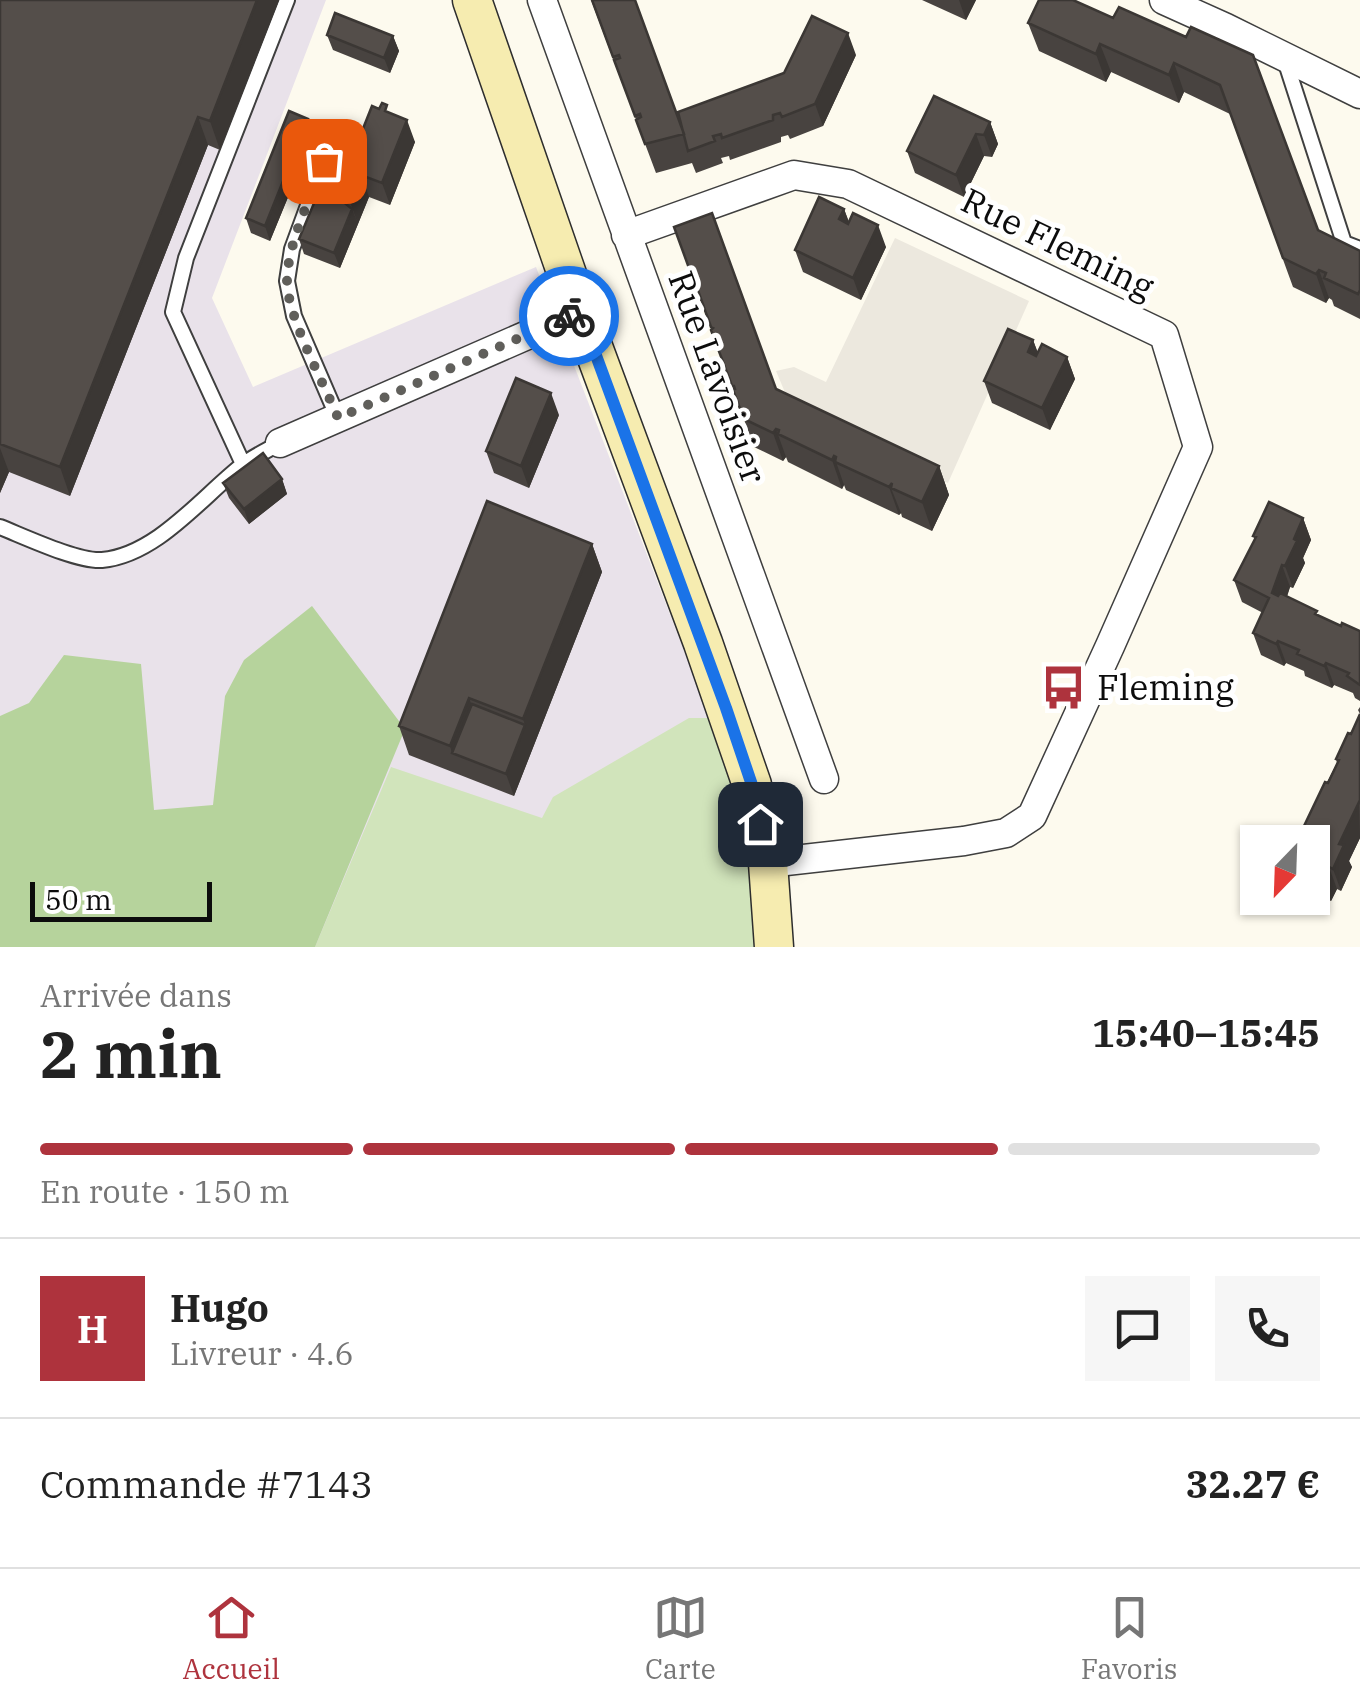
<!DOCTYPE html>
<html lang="fr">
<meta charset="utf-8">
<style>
body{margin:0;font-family:"IBM Plex Serif",serif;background:#f6f6f6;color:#222;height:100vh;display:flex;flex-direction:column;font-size:38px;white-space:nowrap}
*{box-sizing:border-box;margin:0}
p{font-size:32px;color:#767676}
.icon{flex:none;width:55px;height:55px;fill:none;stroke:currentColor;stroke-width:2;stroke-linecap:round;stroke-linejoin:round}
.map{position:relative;height:947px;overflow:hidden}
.drawer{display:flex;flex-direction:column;background:#fff;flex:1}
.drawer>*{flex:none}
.needle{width:65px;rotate:203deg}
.buttons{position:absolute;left:1240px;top:825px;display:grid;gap:20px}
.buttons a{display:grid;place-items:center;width:90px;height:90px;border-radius:0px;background:#fff;box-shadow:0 2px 8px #0004;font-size:50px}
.scale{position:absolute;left:30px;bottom:25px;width:182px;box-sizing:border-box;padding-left:10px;border:5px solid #0c0c0c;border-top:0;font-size:28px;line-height:35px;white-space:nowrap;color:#0c0c0c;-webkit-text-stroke:8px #fff;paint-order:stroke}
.pin{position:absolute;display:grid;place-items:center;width:85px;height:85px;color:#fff;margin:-42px;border-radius:20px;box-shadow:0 5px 15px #0006}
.courier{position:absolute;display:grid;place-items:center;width:100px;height:100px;margin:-50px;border:8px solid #1a73e8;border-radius:50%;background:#fff;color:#222;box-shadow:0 2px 12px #0007}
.head em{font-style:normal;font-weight:800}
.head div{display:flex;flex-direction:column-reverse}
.head{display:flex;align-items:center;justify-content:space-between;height:170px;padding:0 40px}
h1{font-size:65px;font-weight:800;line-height:75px}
.bar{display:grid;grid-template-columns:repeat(4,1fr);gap:15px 10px;align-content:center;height:120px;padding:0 40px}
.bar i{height:12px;border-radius:8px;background:#e0e0e0}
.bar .on{background:#ae333d}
.bar p{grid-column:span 4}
.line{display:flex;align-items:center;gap:25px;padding:0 40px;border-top:2px solid #e0e0e0}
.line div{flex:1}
.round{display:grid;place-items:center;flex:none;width:105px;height:105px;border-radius:0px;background:#f6f6f6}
.tabs{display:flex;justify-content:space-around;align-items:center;height:140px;border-top:2px solid #e0e0e0;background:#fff;font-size:28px;color:#767676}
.tabs a{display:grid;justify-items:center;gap:5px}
.tabs .on{color:#ae333d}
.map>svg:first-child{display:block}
.industrial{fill:#e9e2ea}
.green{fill:#d1e4bb}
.forest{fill:#b6d39c}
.plaza{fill:#ece8de}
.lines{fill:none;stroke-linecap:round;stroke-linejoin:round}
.lane-casing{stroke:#3f3f3f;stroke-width:18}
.street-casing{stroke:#3f3f3f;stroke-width:31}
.secondary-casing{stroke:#2e2e2e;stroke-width:41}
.lane{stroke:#fff;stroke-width:14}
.street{stroke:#fff;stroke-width:28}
.secondary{stroke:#f6ecb0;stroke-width:38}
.wall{fill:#484340}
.shaded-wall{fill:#3b3734}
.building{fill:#544e4a;stroke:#3b3734;stroke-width:2.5}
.done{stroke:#605f5b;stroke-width:10;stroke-dasharray:0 18}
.route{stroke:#1a73e8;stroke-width:12}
.labels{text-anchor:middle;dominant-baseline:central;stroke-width:10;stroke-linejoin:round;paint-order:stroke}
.street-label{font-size:35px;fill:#0c0c0c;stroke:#fff}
.poi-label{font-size:35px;fill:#0c0c0c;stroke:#fff;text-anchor:start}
</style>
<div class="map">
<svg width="1360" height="947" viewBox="0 0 1360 947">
<rect width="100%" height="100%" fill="#fdfaee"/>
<!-- industrial -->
<path class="industrial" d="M0 0H326L212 298 253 387 536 267 710 718 754 947H0Z"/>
<!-- green -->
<path class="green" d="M689 718H710L751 844 756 911 754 947H315L391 767 542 818 553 797Z"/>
<!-- forest -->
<path class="forest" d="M312 606 405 729 315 947H0V716L29 703 64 655 141 664 154 810 213 805 225 696 244 660Z"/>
<!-- plaza -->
<path class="plaza" d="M895 238 1029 301 948 483 792 409 776 371 794 367 826 382Z"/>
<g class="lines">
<defs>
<path id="lane" d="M1284 57 1344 243 1360 249
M335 132 292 249 287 281 294 316 338 418
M243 464 173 312 186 258 287 0
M0 527C23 536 78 562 102 560 156 555 200 499 240 467 252 457 266 451 280 443"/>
<path id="street" d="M542 0 824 779
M1164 0 1226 28 1360 94
M626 235 794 175 848 184 1164 335 1198 447 1110 646 1032 816 1006 833 964 841 768 863
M280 443 580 312"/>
<path id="secondary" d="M472 0 580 312 703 643 752 785 768 863 774 947"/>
</defs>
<!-- lane casing -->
<use href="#lane" class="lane-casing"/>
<!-- street casing -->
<use href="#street" class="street-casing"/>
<!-- secondary casing -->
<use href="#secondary" class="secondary-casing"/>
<!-- lane -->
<use href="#lane" class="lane"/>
<!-- street -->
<use href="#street" class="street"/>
<!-- secondary -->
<use href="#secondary" class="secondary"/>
</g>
<!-- wall -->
<path class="wall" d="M0 0H279L220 150 208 145 70 496 9 472 0 493Z
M591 0H635L683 131 856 55 823 126 790 139 788 135 781 137V142L730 160 729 156 721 158 723 163 696 173 692 163 656 173Z
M922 0H976L966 20Z
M1113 18 1186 37 1191 27 1318 230 1360 251V319L1334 306 1332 300 1329 298 1326 303 1293 287 1230 114 1184 92 1179 103 1111 72 1106 82 1039 51 1028 23Z
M327 35 393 36 399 51 390 73 333 50Z
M390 113 415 142 390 205 369 197 340 268 304 254 299 239 322 184 319 177 347 169Z
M990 122 998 144 992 157 984 156 964 197 915 173 907 151Z
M314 134 270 241 251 233 246 218Z
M844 209 849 222 886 247 861 300 803 272 795 250Z
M674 227 776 389 939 466 949 495 932 531 902 517 901 513 899 515 846 490 844 485 842 489 788 462 786 457 783 461 754 447Z
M1033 340 1038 353 1067 357 1075 379 1050 430 992 403 984 381Z
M559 415 529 488 494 473 486 451Z
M282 479 287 494 249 524 229 498 223 483Z
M1303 518 1311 540 1303 558 1305 563 1293 588 1290 587 1287 597 1318 615 1341 626 1360 631V701L1355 698 1353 693 1334 685 1332 688 1305 676 1304 671 1286 663 1284 666 1261 655 1253 633 1263 613 1242 602 1234 580 1255 539 1253 536Z
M592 544 602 572 514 796 409 755 399 726Z
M1360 707V838L1349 861 1352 867 1341 891 1337 889 1331 901 1312 893V842L1304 826 1337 763 1336 759 1351 734 1360 714 1358 710Z"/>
<!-- shaded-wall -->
<path class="shaded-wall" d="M257 0H279L220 150 210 121Z
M959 0H976L966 20Z
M848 33 856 55 823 126 815 104Z
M393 36 399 51 390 73 384 58Z
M1100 44 1111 72 1106 82 1096 54Z
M1174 63 1184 92 1179 103 1169 75Z
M198 117 208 145 70 496 60 467Z
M308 119 314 134 270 241 265 226Z
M407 120 415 142 390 205 382 183Z
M990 122 998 144 992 157 984 135Z
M976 134 984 156 964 197 956 175Z
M361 175 369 197 358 224 350 202Z
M352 209 358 224 340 268 334 253Z
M844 209 852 231 839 219Z
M878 225 886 247 861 300 853 278Z
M1319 270 1329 298 1326 303 1316 274Z
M1033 340 1041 362 1028 352Z
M1067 357 1075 379 1050 430 1042 408Z
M551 393 559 415 529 488 521 466Z
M776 429 786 457 783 461 773 433Z
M0 448 9 472 0 493Z
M834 456 844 485 842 489 832 460Z
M939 466 949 495 932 531 922 502Z
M282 479 287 494 249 524 244 509Z
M892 483 891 488 901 513 899 515 889 487Z
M1303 518 1311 540 1303 558 1305 563 1293 588 1285 566 1294 539Z
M592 544 602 572 514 796 506 774 525 725 523 719Z
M1282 565 1290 587 1280 615 1272 593Z
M1278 641 1286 663 1284 666 1276 644Z
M1326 663 1334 685 1332 688 1324 666Z
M469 698 480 726 452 753 450 746Z
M1359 799 1360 838 1349 861 1352 867 1341 891 1333 869 1339 844Z
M1329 867 1337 889 1331 901 1323 879Z"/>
<!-- building -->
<path class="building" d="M0 0H257L210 121 198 117 60 467 0 444Z
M592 0H635L684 134 645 144 636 120 641 117 640 114 635 116 614 60 620 58 619 55 613 57Z
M1039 0H1073L1113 18 1119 7 1186 37 1191 27 1253 55 1318 230 1360 251V290L1358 294 1324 278 1326 273 1319 270 1316 274 1283 258 1220 85 1174 63 1169 75 1100 44 1096 54 1028 23Z
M335 13 393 36 384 58 327 35Z
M812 16 848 33 815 104 782 117 780 113 773 115V120L722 138 721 134 713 136 715 141 688 151 678 112 784 73Z
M934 96 990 122 984 135 976 134 956 175 907 151Z
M382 103 387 105 385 111 407 120 382 183 361 175 350 202 319 177 326 160 347 169 372 106 379 109Z
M289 111 308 119 265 226 246 218Z
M322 184 352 209 334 253 299 239Z
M819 197 844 209 839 219 848 224 853 213 878 225 853 278 795 250Z
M712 213 776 389 939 466 922 502 891 488 892 483 889 487 835 462 836 457 834 456 832 460 778 434 779 430 776 429 773 433 744 419 733 390 735 389 734 386H732L711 330 713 328 711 327 691 271 693 270 689 268 674 227Z
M1008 329 1033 340 1028 352 1036 356 1042 344 1067 357 1042 408 984 381Z
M516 378 551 393 521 466 486 451Z
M263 453 282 479 244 509 223 483Z
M487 501 592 544 523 719 469 698 450 746 399 726Z
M1269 502 1303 518 1294 539 1297 541 1285 566 1282 565 1272 593 1278 596 1280 593 1317 611 1315 614 1341 626 1342 623 1360 631V685L1347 676 1349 673 1326 663 1324 666 1297 654 1299 650 1278 641 1276 644 1253 633 1269 598 1234 580 1256 537 1253 536Z
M472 704 525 725 506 774 452 753Z
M1360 714V800L1339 844 1344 845 1333 869 1329 867 1323 879 1312 874V842H1300L1307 828 1304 826 1325 782 1328 783 1339 760 1336 759 1348 733 1351 734Z"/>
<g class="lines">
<!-- done -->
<path class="done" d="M324 161C311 197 288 242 287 280 287 317 323 381 338 418L569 316"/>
<!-- route -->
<path class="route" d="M569 316 580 312 726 708 752 785 760 824"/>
</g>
<!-- icons -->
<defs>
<symbol id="bus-bare" viewBox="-9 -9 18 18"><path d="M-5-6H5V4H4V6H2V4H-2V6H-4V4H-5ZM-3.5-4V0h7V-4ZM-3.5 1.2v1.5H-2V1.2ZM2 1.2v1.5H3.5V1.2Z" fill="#ae333d" stroke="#fff" stroke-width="2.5" paint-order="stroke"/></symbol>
</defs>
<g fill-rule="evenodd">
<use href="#bus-bare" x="1032" y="656" width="63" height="63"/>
</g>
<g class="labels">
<!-- street labels -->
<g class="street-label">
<text transform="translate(1058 243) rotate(26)">Rue Fleming</text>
<text transform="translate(718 377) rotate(70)">Rue Lavoisier</text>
</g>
<!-- poi labels -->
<g class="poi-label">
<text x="1097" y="687">Fleming</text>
</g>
</g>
</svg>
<div class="buttons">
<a><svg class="needle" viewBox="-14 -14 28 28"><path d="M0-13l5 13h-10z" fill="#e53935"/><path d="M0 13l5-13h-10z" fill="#767676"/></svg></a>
</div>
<div class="scale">50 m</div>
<div class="pin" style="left:324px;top:161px;background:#ea580c"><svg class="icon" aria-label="bag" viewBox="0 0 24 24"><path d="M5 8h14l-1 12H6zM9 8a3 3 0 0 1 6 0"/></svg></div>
<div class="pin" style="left:760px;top:824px;background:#1f2937"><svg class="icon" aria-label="home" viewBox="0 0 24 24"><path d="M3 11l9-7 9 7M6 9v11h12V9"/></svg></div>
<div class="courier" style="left:569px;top:316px"><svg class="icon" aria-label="bike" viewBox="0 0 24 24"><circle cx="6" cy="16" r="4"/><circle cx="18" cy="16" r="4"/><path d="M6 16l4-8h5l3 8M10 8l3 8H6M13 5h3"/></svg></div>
</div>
<section class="drawer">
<div class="head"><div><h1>2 min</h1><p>Arrivée dans</p></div><em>15:40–15:45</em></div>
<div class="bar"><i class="on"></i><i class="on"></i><i class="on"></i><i></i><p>En route · 150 m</p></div>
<div class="line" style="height:180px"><b class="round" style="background:#ae333d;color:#fff">H</b><div><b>Hugo</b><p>Livreur · 4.6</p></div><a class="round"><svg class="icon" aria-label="chat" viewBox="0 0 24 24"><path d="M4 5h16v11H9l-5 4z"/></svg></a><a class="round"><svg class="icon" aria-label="phone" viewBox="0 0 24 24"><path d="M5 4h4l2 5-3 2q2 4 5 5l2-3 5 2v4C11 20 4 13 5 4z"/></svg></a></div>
<div class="line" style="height:130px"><div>Commande #7143</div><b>32.27 €</b></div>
</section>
<nav class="tabs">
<a class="on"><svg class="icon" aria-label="home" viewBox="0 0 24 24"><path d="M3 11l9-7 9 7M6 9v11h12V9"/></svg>Accueil</a>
<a><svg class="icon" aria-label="map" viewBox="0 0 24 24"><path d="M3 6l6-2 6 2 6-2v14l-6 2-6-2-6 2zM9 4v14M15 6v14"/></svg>Carte</a>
<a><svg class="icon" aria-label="saved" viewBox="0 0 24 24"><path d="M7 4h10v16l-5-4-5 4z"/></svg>Favoris</a>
</nav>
